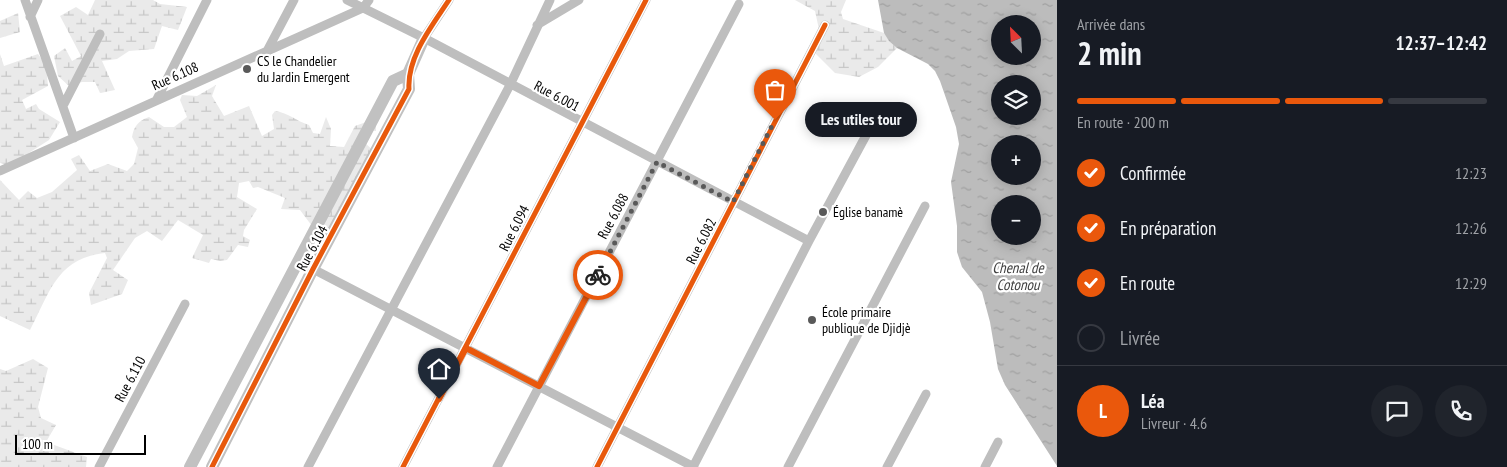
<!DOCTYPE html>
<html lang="fr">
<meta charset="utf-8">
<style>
body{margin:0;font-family:"PT Sans Narrow",sans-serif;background:#20242c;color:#f1f3f6;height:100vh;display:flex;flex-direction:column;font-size:19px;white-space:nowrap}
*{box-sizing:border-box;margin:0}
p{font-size:16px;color:#9ea1a6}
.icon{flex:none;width:28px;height:28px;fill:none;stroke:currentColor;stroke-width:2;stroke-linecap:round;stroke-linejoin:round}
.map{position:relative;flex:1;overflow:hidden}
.details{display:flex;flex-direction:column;background:#171b24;width:450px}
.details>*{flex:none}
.needle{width:32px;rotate:336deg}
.tools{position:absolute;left:991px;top:15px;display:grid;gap:10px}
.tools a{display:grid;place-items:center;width:50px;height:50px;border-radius:50%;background:#171b24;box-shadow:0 2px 12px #0003;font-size:25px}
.scale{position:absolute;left:15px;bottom:12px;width:131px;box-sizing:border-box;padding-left:5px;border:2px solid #000;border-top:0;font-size:14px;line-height:18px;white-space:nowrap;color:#000;-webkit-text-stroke:4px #fff;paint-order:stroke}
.pin{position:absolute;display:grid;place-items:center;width:42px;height:42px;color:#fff;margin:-51px -21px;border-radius:50% 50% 50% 0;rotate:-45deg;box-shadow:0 0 5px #0007}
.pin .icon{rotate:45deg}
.courier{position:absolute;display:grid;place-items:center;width:50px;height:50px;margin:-25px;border:4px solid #ea580c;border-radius:50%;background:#fff;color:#222;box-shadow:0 1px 6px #0007}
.bubble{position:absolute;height:35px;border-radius:18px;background:#171b24;box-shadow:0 2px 12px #0003;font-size:16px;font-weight:700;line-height:35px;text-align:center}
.summary em{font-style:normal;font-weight:700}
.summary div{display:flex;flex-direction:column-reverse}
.summary{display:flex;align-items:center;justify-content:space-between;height:85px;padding:0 20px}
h1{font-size:32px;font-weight:700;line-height:38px}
.bar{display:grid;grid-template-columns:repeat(4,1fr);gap:8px 5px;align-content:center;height:60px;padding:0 20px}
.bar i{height:6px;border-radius:4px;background:#363941}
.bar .selected{background:#ea580c}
.bar p{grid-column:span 4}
.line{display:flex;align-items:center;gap:12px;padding:0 20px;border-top:1px solid #363941}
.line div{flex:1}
.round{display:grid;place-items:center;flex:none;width:52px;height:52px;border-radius:26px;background:#20242c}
ol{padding:0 20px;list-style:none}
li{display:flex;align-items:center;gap:15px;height:55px}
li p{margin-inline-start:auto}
li .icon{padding:5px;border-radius:50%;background:#ea580c;color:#fff;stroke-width:4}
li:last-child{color:#9ea1a6}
li i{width:28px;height:28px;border:2px solid #363941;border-radius:50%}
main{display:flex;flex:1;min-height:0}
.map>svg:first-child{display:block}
.wetland{fill:url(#wetland-marsh)}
.water{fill:url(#water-ripples);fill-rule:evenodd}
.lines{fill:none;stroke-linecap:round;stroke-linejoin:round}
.street{stroke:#bebebe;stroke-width:9}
.secondary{stroke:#c1c1c1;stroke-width:12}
.cycleway-casing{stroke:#fff;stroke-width:8}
.cycleway{stroke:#e8590c;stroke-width:5}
.done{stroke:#595959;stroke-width:5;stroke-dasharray:0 9}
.route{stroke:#ea580c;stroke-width:6}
.poi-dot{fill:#595959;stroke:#fff;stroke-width:2}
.labels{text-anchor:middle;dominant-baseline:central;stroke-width:4.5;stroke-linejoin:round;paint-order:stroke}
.poi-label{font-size:14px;fill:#000;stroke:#fff;text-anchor:start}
.street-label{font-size:14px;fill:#000;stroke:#fff}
.water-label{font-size:15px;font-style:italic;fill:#404040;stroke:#fff}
</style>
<main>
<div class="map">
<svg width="1057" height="467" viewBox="0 0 1057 467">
<defs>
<pattern id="wetland-marsh" width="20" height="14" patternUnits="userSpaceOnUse" patternTransform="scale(1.25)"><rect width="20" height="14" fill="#eaeaea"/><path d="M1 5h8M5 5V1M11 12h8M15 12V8" fill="none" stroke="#c7c7c7"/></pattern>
<pattern id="water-ripples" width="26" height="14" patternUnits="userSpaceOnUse" patternTransform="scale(1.25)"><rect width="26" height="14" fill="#bcbcbc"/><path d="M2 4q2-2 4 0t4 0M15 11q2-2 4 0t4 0" fill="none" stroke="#a0a0a0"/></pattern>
</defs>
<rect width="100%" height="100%" fill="#fff"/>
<!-- wetland -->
<path class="wetland" d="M95 0H153L160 4 187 7 178 30 162 26 154 49 129 51 117 59 102 61 115 90 100 93 95 82H82L69 86 58 76 54 56 65 48 72 61 81 56 60 16 76 7 88 15Z
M795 0H846L841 12 843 19 884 33 897 48 878 67 859 77 835 73 815 53 824 37 820 34 815 11Z
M18 13 20 32 0 38V21Z
M0 54 4 66 38 54 46 65 48 86 22 100 26 109 36 104 39 109 60 122 49 140 10 165 0 163Z
M216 85 212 96 224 116 249 106 262 136 274 129 272 115 275 111C289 113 296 121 309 125L313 133 320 134 326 117 331 129 330 146 344 147 355 126 369 121 376 125V131L366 130 364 142 377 154 339 231 315 230 300 210 281 209 285 198 258 187 253 188 249 181 239 183 237 197 257 209 244 230 243 236 250 240 248 247 238 245 227 260 220 261 211 259 209 263 192 258 203 235 178 220 162 241 147 231 135 238 113 270 128 280 122 294 91 305 89 293 107 258 105 253C57 258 50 292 30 330L0 316V180L19 200 28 191 37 198 52 192 77 170 71 159 79 155 90 171 108 164 127 171 134 164 138 148 132 137C134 126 138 121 149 117L164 127H174L187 117 180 100 182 95 197 96Z
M33 359 48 368 38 407 41 418 56 425 46 442 87 457 86 467H0V369L6 371Z"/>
<!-- water -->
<path class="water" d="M878 0H1057V466L1005 385 998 369 990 322 982 292 962 267 957 252V226L951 182 959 144 956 127 940 81 935 71 928 64 897 48 889 41 884 33ZM1000 24H1032V56H1000ZM1000 84H1032V116H1000ZM1000 144H1032V176H1000ZM1000 204H1032V236H1000Z"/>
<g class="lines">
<!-- street -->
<path class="street" d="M25 0 74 138
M347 0 424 38 809 241
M30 17 38 0
M537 25 579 0
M424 38 449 0
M267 51 294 0
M157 99 207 0
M64 104 100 34
M0 171 363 8 369 0
M313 269 694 467
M99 467 185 304
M308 467 510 85 550 0
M403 467 646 0
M497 467 739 4
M597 467 825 25
M693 467 809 241 877 115
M788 467 925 206
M887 467 926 394
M985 467 998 442"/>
<!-- secondary -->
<path class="secondary" d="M190 467 393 81 408 74
M212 467 313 269 409 89 408 74 424 38"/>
<defs>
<path id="cycleway" d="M212 467 313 269 409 89C407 57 432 26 449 0
M403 467 646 0
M597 467 825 25"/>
</defs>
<!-- cycleway casing -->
<use href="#cycleway" class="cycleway-casing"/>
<!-- cycleway -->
<use href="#cycleway" class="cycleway"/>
</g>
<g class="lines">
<!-- done -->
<path class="done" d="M598 275 657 162 733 202 775 120"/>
<!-- route -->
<path class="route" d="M439 399 466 348 539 386 598 275"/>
</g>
<!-- markers -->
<g class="poi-dot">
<circle cx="247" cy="69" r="5"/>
<circle cx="823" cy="212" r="5"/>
<circle cx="812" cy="320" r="5"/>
</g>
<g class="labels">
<!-- poi labels -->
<g class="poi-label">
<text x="257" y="61">CS le Chandelier<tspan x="257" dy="16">du Jardin Emergent</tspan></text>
<text x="833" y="212">Église banamè</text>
<text x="822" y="312">École primaire<tspan x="822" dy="16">publique de Djidjè</tspan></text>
</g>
<!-- street labels -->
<g class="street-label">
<text transform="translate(175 76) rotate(-24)">Rue 6.108</text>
<text transform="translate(557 96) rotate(28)">Rue 6.001</text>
<text transform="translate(613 216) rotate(-62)">Rue 6.088</text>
<text transform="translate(514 228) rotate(-63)">Rue 6.094</text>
<text transform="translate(701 241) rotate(-63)">Rue 6.082</text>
<text transform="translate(312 248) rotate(-62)">Rue 6.104</text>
<text transform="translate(130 379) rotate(-62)">Rue 6.110</text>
</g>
<!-- water labels -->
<g class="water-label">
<text x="1018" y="267">Chenal de<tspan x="1018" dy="17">Cotonou</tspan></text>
</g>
</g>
</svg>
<div class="tools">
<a><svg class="needle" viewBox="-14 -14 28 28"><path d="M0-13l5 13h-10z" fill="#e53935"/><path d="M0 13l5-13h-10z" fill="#9ea1a6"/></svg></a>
<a><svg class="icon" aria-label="layers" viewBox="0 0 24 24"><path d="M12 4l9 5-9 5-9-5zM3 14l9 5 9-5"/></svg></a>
<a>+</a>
<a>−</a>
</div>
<div class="scale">100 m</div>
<div class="pin" style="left:775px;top:120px;background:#ea580c"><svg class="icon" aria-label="bag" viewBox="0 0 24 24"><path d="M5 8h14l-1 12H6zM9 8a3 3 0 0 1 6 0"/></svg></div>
<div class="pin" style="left:439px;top:399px;background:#1f2937"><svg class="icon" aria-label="home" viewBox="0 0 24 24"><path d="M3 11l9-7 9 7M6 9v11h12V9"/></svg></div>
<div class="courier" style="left:598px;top:275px"><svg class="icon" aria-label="bike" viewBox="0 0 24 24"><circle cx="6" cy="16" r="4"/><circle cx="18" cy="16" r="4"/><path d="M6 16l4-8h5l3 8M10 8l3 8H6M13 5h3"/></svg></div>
<div class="bubble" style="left:805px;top:102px;width:112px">Les utiles tour</div>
</div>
<section class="details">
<div class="summary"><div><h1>2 min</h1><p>Arrivée dans</p></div><em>12:37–12:42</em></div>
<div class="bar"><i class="selected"></i><i class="selected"></i><i class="selected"></i><i></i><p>En route · 200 m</p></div>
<ol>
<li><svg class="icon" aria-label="check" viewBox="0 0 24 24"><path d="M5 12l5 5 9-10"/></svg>Confirmée<p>12:23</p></li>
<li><svg class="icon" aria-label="check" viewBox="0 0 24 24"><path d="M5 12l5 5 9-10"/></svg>En préparation<p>12:26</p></li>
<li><svg class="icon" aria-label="check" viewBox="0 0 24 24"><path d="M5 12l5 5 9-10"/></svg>En route<p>12:29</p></li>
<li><i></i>Livrée</li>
</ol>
<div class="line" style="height:90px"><b class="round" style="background:#ea580c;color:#fff">L</b><div><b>Léa</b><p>Livreur · 4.6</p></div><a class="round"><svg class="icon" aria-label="chat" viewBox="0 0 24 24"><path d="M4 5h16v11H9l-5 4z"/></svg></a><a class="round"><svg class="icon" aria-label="phone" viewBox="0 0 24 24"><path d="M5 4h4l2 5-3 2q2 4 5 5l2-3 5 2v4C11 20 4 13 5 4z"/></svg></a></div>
</section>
</main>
